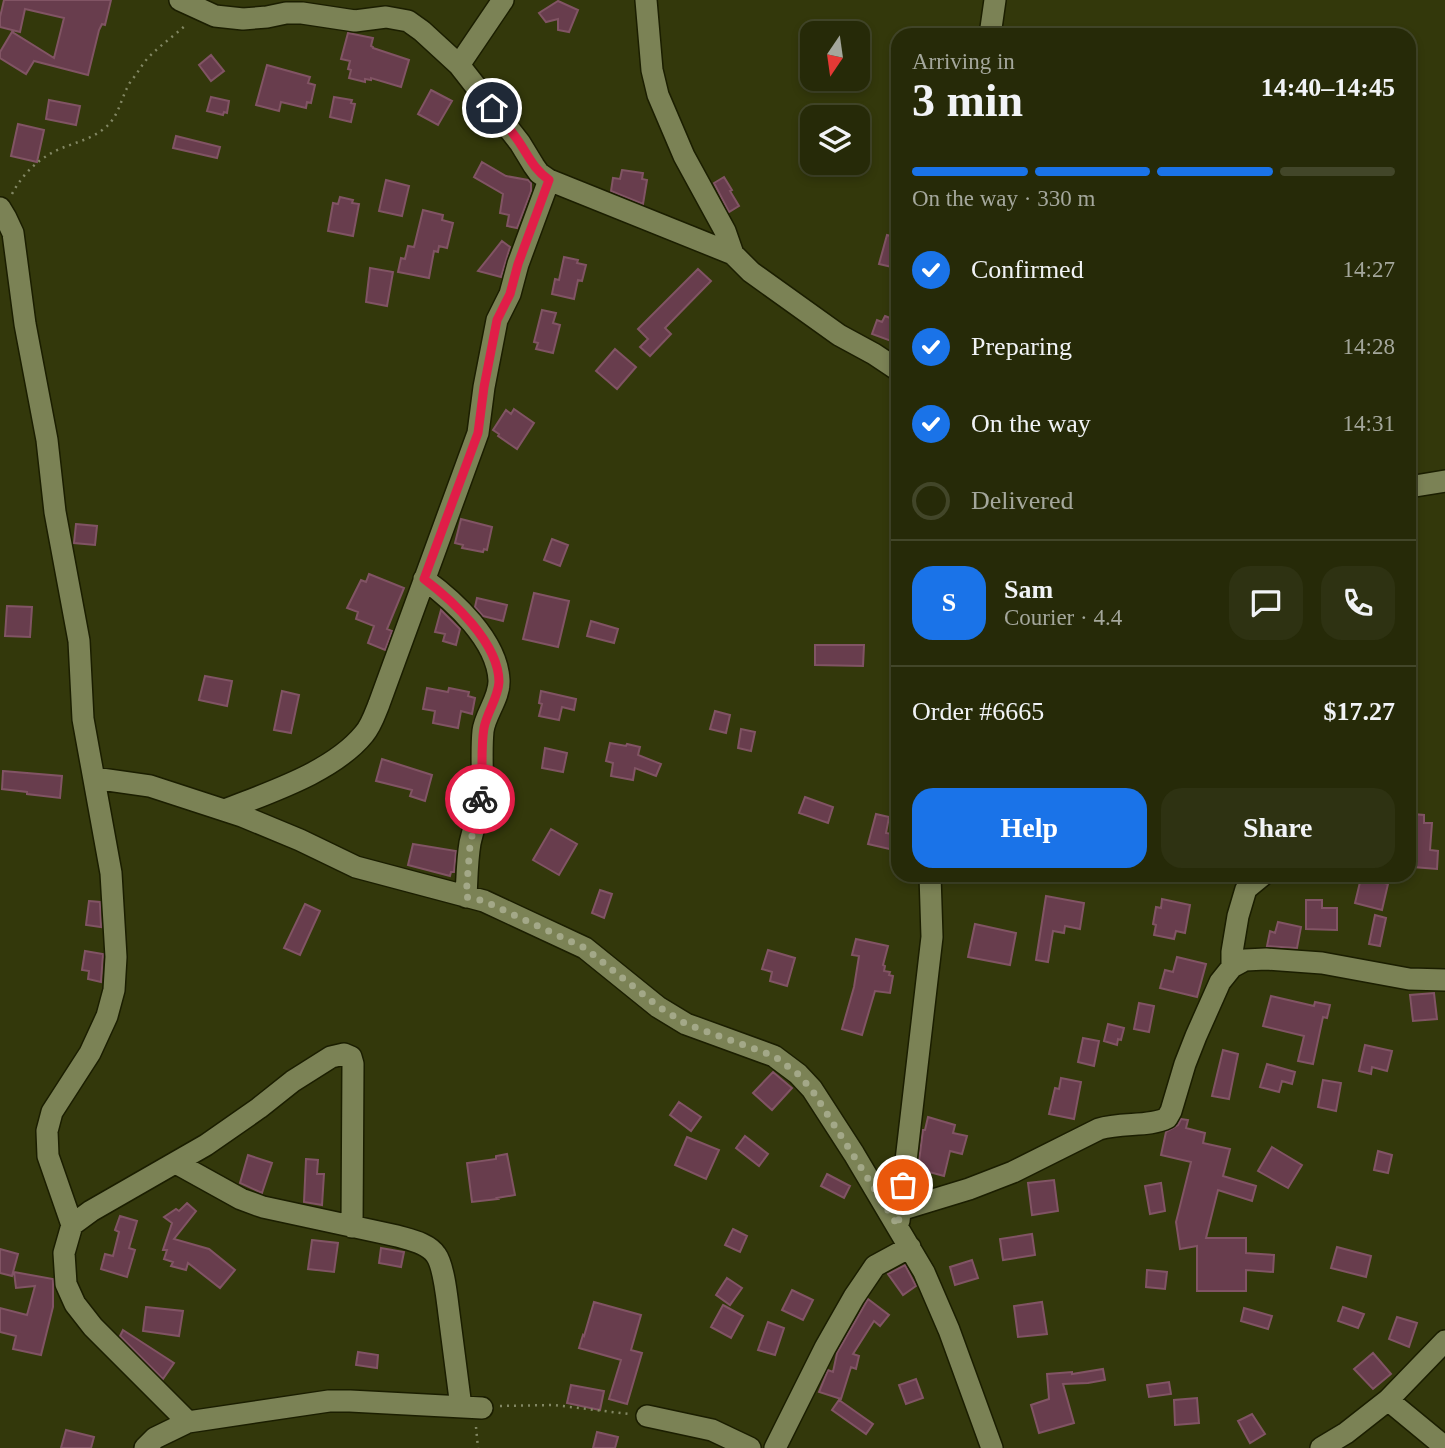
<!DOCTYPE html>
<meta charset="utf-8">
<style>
body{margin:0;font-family:Georgia,serif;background:#2e3212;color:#f1f3f6;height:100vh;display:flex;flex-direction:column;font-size:26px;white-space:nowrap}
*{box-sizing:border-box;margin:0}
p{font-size:23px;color:#a4a79c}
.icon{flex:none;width:38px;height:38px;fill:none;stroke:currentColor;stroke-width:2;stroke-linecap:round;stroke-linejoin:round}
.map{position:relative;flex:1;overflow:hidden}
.details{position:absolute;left:891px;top:28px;width:525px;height:854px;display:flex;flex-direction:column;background:#262a08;border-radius:21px;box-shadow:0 4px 10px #0003,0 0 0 2px #424629}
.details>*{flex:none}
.needle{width:46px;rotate:193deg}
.tools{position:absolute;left:800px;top:21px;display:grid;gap:14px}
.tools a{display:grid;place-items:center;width:70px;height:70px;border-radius:14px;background:#262a08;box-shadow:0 4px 10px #0003,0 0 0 2px #424629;font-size:35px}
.pin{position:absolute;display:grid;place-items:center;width:60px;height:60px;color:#fff;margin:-30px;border:4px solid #fff;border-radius:50%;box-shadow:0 2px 7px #0007}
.courier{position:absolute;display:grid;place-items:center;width:70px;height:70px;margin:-35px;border:5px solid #e11d48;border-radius:50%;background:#fff;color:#222;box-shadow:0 2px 9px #0007}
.overview em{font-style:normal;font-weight:800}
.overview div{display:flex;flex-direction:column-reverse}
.overview{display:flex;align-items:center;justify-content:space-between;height:119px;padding:0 21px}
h1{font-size:46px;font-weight:800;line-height:52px}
.bar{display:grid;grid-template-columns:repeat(4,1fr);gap:10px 7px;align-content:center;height:84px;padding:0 21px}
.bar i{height:9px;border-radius:5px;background:#424629}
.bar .active{background:#1a73e8}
.bar p{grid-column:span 4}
.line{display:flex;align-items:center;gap:18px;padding:0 21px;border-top:2px solid #424629}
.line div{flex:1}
.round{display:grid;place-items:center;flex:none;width:74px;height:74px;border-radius:21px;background:#2e3212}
ol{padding:0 21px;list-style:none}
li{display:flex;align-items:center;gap:21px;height:77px}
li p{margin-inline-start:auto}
li .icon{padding:7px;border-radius:50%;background:#1a73e8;color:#fff;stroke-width:4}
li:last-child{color:#a4a79c}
li i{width:38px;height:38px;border:4px solid #424629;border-radius:50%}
.action{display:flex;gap:14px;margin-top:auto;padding:14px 21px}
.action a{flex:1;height:80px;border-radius:21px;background:#1a73e8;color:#fff;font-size:28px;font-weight:800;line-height:80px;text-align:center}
.action a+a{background:#2e3212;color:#f1f3f6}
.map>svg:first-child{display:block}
.building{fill:#683d4d;stroke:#815464;stroke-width:2}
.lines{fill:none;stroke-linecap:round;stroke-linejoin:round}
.minor-casing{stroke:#1b1e00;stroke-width:24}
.path{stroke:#828763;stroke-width:2.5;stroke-dasharray:2 5;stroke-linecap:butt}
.minor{stroke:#7b8255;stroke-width:21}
.done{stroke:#a3a888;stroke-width:7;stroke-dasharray:0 12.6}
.route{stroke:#e11d48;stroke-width:9}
</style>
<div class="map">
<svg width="1445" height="1448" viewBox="0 0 1445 1448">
<rect width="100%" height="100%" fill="#33380b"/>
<!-- building -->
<path class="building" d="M4 0H111L105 25 102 24 99 30 88 75 34 61 26 74 0 58V52L12 32 54 58 64 18 25 9 20 32 0 27V17Z
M558 1 578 10 569 32 558 30V19L546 22 539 13Z
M348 33 373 38 371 46 373 47V48L409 60 401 87 371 78V80L365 79V82L349 78 351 70 348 69 350 61 341 59Z
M211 55 224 71 211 81 199 65Z
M267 65 310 77 308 83 315 85 311 103 307 102 306 108 281 102 279 111 256 105Z
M431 90 452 101 438 125 418 114Z
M211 97 229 101 227 113 224 112 223 115 207 111Z
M334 97 352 100 351 103 355 104 351 122 330 117Z
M49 100 80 106 76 125 46 119Z
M18 124 44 130 37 162 11 156Z
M176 136 220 147 217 158 173 148Z
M482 162 506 176 528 180 531 183V191L517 228 507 226 509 215 500 213 503 194 474 177Z
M622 170 643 173 642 179 647 180 643 204 611 191 613 178 620 179Z
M724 177 732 190 730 191 739 206 729 212 714 183Z
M386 180 409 186 402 216 379 211Z
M340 197 353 200 352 203 359 204 353 236 328 231 333 203 338 204Z
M423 210 443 215 442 220 453 223 447 248 439 246 438 252 434 251 429 278 398 272 401 258 405 259 408 246 414 247Z
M887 235 898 238V262L894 261 892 267 879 264Z
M502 241 510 247 501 277 478 271Z
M564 257 578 260 577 263 586 265 582 281 578 280 574 299 552 294 555 279 559 280Z
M370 268 393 272 387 306 366 302Z
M698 269 711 281 665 328 671 334 650 356 640 347 648 339 638 329Z
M542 310 556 313 553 323 560 325 553 353 536 349 538 343 534 342Z
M885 316 898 321V331L894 342 872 334 877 320 882 322Z
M615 349 636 367 617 389 596 371Z
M514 409 534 423 517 449 498 436 499 434 493 430 506 410 511 414Z
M461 519 492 527 487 550 484 549 483 552 462 548 463 545 455 543Z
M76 524 97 526 95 545 74 543Z
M552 539 568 545 560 566 544 560Z
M369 574 404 588 387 629 392 631 385 650 368 643 374 626 356 619 358 612 347 608 361 580 366 582Z
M534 593 569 601 558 647 523 639Z
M477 598 507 605 503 621 483 616 475 607Z
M7 606 32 607 30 637 5 636Z
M441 610 460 629 456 645 443 641 445 634 435 632Z
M591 621 618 629 614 643 587 636Z
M815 645H864L863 666 815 665Z
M205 676 232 681 227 706 199 700Z
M427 688 448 692 449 688 469 692 468 696 475 698 472 714 461 711 458 728 433 723 435 711 423 709Z
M282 691 299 695 291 733 274 730Z
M541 691 576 699 574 710 562 707 559 720 539 716 542 704 539 703Z
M715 711 730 715 726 733 710 729Z
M741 729 755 732 751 751 738 748Z
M610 743 626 746 627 744 640 747 638 755 661 764 656 776 635 768 633 780 611 776 613 763 606 761Z
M545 748 567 753 563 772 542 768Z
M382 759 432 775 425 801 410 796 412 790 376 781Z
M3 771 62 776 60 798 27 794V792L2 789Z
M451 785 469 788 467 800H466L465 805 448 802Z
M805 797 833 807 828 823 799 813Z
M876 814 889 817 886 833 898 835V851L868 844Z
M1413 814 1424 815V823H1432L1430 850 1438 851 1437 869 1413 867V861H1409V818H1412Z
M551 829 577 844 559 875 533 860Z
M413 844 456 851 454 872H451L450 876 408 865Z
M1368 875 1382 877 1381 882 1388 884 1382 910 1355 903 1361 878 1367 879Z
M600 890 612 894 604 918 592 913Z
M1046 896 1084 903 1080 929 1065 926 1064 933 1053 931 1048 962 1036 960Z
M1162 899 1190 905 1185 933 1176 931 1174 939 1154 935 1156 925 1153 924 1156 907 1161 908Z
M1306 900H1322V908H1337V930L1306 929Z
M89 901 100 902 101 927 86 925Z
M305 904 320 911 300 955 284 948Z
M1375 915 1386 918 1380 946 1369 944Z
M1278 922 1301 927 1297 948 1267 946 1270 931 1275 933Z
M975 924 1016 933 1010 965 968 957Z
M856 939 888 946 883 965 885 966 884 971 890 972 889 975 893 976 890 993 875 991 862 1035 842 1029 854 987 859 956 852 955Z
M768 950 795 958 787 986 770 981 772 972 762 969Z
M85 951 103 954 101 982 88 979 89 971 82 970Z
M1177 957 1206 964 1197 997 1160 988 1165 970 1173 972Z
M1434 993 1437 1019 1413 1021 1410 995Z
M1271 996 1314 1006 1315 1002 1330 1005 1327 1018 1323 1017 1313 1064 1298 1061 1304 1036 1263 1026Z
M1139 1003 1154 1006 1149 1032 1134 1029Z
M1108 1024 1124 1028 1121 1040 1118 1039 1117 1045 1104 1041Z
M1083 1038 1099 1041 1094 1066 1078 1062Z
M1365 1045 1392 1051 1387 1071 1372 1067 1371 1074 1359 1071Z
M1223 1050 1238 1054 1229 1099 1212 1096Z
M1267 1064 1295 1072 1292 1084 1282 1081 1279 1092 1260 1087Z
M773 1072 792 1088 772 1110 753 1093Z
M1061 1078 1081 1082 1074 1119 1049 1114 1055 1088 1059 1089Z
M1323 1080 1341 1083 1336 1111 1318 1107Z
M679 1102 701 1117 691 1131 670 1115Z
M928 1117 955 1125 953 1133 967 1136 962 1154 950 1151 944 1176 918 1169 923 1130H925Z
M1181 1119 1188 1120 1186 1128 1205 1133 1203 1143 1230 1149 1223 1176 1256 1186 1252 1201 1218 1190 1206 1238H1246V1253L1274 1255 1273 1272 1246 1270V1291H1197V1246L1180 1249 1176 1222 1191 1162 1161 1155 1166 1132 1178 1125Z
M745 1136 768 1154 759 1166 736 1148Z
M687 1137 719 1150 706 1179 675 1165Z
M1272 1147 1302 1165 1288 1188 1258 1171Z
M1378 1151 1392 1155 1388 1173 1374 1170Z
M507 1154 515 1195 497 1198 498 1199 472 1202 467 1163 496 1159V1156Z
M248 1155 272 1163 262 1193 240 1183Z
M306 1159 318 1160 317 1174H324L322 1205 304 1202Z
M827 1174 850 1186 844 1198 821 1186Z
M1054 1180 1058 1211 1032 1215 1028 1183Z
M1161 1183 1165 1211 1150 1214 1145 1186Z
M187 1203 196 1211 174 1239 209 1249 235 1270 220 1288 188 1263 186 1270 171 1266 173 1262 164 1259 167 1250H163L172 1223 164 1217 176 1209 179 1211Z
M120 1216 137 1221 129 1248 135 1250 127 1277 101 1269 105 1254 113 1256 119 1232 115 1230Z
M733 1229 747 1236 740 1252 725 1245Z
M1032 1234 1035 1255 1003 1260 1000 1239Z
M312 1240 338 1243 334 1272 308 1269Z
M1337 1247 1371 1256 1366 1277 1331 1268Z
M381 1248 404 1252 401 1267 379 1263Z
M0 1249 18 1254 12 1276 0 1273Z
M972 1260 978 1278 955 1285 950 1267Z
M905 1265 916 1286 903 1295 888 1274Z
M1147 1270 1167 1272 1165 1289 1146 1287Z
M14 1272 53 1279V1307L41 1355 13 1349 16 1336 0 1332V1308L27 1315 35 1286 16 1288Z
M727 1278 742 1288 730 1305 716 1295Z
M792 1290 813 1300 803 1320 782 1310Z
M868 1299 889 1315 880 1326 874 1321 853 1354 859 1356 856 1369 851 1367 841 1399 819 1392 828 1370 833 1372 837 1353Z
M594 1302 641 1315 631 1350 642 1353 627 1404 609 1399 621 1360 579 1348 583 1335 584 1336Z
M1042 1302 1047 1334 1018 1337 1014 1306Z
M723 1305 743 1316 731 1338 711 1327Z
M146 1307 183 1311 179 1336 143 1331Z
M1343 1307 1364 1314 1358 1328 1338 1321Z
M1244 1308 1272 1316 1268 1329 1241 1321Z
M1397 1317 1417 1323 1409 1347 1389 1339Z
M768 1322 784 1328 775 1355 758 1350Z
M123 1330 174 1363 163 1379 120 1336Z
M358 1352 378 1355 377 1368 356 1365Z
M1373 1353 1391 1374 1373 1389 1354 1369Z
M1103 1369 1105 1380 1088 1383 1063 1384 1074 1423 1039 1433 1031 1405 1049 1399 1047 1374 1072 1372V1374Z
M916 1379 923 1398 906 1404 899 1385Z
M1169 1382 1171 1394 1149 1397 1147 1385Z
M571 1385 604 1391 600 1410 567 1403Z
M1197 1398 1199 1423 1175 1425 1174 1400Z
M839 1400 873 1424 866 1434 832 1410Z
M1252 1414 1265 1434 1250 1443 1238 1421Z
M66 1430 94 1437 91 1448H61Z
M597 1432 618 1437 615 1448H593Z"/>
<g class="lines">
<defs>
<path id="minor" d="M180 0 215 16 243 19 267 17 286 13H302L355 21 386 17 408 21 422 31 459 65 520 143 534 166 539 173 549 180 733 254
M646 0 652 70 658 95 684 156 725 231 733 254 751 272 839 335 874 354 898 370
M990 35 995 0
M459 65 503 0
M0 208 6 218 13 233 25 324 47 440 55 512 79 641 83 719 111 873 116 957 114 990 107 1016 90 1053 52 1112 47 1131 48 1156 72 1225
M1409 487 1445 481
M424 579C454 601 497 640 499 680 500 698 485 714 483 731 481 751 483 771 482 791 480 808 474 826 470 843 467 861 467 879 466 897
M94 778 150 786 242 816 300 840 356 867 484 901 585 948 658 1007 686 1024 774 1056 798 1074 812 1089 854 1154 924 1272 949 1330 992 1448
M225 810C270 792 333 772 364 734 371 726 375 714 379 704L478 433 484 387 497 320 510 294 518 264 549 180
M1232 967V952L1238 916 1246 889 1263 875
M176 1163 241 1199 263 1207 397 1236C410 1240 428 1243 436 1255 444 1266 447 1299 449 1314 453 1345 457 1376 461 1407
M900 1210 969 1189 1013 1172 1099 1129C1121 1122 1150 1127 1167 1118L1171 1111 1185 1064 1196 1036 1220 982 1232 967 1245 960 1266 959 1322 963 1409 979 1445 980
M899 1221 932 937 930 875
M1388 1400 1445 1447
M647 1416 712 1430 750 1448
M188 1422 93 1327 75 1304 66 1284 64 1253 72 1225 91 1211 206 1145 259 1108 293 1081 331 1057 344 1054 351 1057 353 1064 352 1227
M145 1448 155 1438 188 1422 329 1401H350L482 1408
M775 1448 825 1348 854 1297 875 1266 910 1247
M1321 1448 1346 1433 1388 1400 1445 1341"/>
</defs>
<!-- minor casing -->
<use href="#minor" class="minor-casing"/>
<!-- path -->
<path class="path" d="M12 194C23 173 40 157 62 148 77 142 94 138 106 127 120 115 121 96 131 81 137 74 141 66 147 59 159 46 174 36 187 24
M500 1406 554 1405 629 1414
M476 1427 478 1448"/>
<!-- minor -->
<use href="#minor" class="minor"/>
</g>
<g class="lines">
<!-- done -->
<path class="done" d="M480 799 470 845 466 897 484 901 585 948 659 1007 686 1024 774 1056 798 1074 812 1090 898 1226 903 1185"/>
<!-- route -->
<path class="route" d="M480 799C484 775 480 751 484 728 487 712 498 698 499 682 499 643 452 600 424 579L478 433 484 387 497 320 510 294 518 264 549 180C535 170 530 159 521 145 513 132 502 120 492 108"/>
</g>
</svg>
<div class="tools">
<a><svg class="needle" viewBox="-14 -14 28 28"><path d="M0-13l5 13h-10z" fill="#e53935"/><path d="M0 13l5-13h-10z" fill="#a4a79c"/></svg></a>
<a><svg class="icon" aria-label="layers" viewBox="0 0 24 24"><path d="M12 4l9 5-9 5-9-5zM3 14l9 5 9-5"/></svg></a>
</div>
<div class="pin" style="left:903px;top:1185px;background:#ea580c"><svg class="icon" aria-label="bag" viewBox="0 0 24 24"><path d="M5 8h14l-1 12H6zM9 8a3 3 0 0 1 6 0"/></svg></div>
<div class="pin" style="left:492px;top:108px;background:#1f2937"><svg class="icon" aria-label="home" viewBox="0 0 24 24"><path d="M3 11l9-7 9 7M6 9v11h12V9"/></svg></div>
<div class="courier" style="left:480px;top:799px"><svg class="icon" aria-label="bike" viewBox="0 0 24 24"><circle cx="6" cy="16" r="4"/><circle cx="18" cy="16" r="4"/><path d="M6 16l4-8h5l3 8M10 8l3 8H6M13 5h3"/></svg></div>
<section class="details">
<div class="overview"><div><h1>3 min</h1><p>Arriving in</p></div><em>14:40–14:45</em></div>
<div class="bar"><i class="active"></i><i class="active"></i><i class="active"></i><i></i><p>On the way · 330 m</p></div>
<ol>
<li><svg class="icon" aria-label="check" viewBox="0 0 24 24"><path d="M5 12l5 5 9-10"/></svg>Confirmed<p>14:27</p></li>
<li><svg class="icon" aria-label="check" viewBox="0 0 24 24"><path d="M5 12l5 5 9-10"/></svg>Preparing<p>14:28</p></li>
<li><svg class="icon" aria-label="check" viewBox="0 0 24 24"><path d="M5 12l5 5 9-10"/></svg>On the way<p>14:31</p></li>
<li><i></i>Delivered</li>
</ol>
<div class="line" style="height:126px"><b class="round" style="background:#1a73e8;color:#fff">S</b><div><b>Sam</b><p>Courier · 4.4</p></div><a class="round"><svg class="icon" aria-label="chat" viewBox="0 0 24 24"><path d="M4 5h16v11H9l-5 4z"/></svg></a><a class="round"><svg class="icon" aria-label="phone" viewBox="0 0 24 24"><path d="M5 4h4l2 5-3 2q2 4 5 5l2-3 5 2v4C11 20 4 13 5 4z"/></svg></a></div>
<div class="line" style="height:91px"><div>Order #6665</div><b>$17.27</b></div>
<div class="action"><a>Help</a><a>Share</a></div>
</section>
</div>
